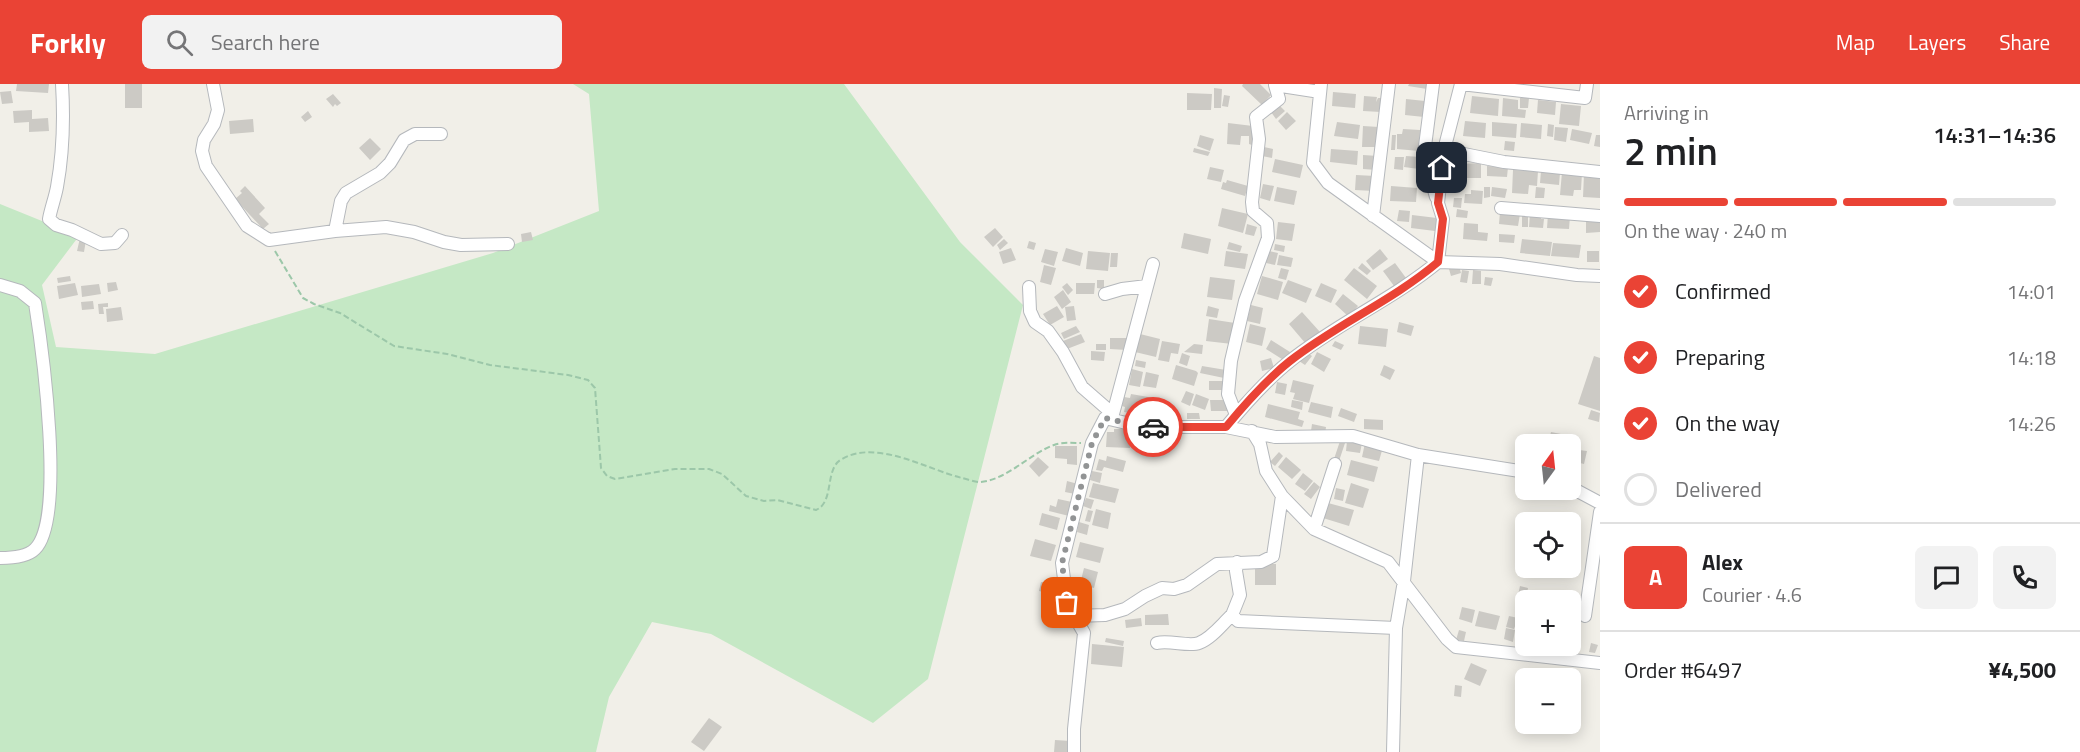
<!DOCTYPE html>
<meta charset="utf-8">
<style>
body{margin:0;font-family:"Titillium Web",sans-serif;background:#f2f2f2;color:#202124;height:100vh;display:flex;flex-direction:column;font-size:22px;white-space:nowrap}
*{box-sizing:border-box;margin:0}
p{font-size:20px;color:#757577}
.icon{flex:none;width:33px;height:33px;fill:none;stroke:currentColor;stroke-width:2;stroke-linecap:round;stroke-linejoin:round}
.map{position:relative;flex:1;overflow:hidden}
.panel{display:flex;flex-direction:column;background:#fff;width:480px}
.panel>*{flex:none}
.needle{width:39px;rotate:15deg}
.buttons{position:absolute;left:1515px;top:350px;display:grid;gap:12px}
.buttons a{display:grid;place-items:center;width:66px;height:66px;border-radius:9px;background:#fff;box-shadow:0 3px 15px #0003;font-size:30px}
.pin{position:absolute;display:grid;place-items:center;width:51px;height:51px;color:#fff;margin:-26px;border-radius:12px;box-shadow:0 3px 9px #0006}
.courier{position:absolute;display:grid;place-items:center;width:60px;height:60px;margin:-30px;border:4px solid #ea4335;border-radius:50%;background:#fff;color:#222;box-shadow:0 2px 8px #0007}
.overview em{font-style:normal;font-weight:600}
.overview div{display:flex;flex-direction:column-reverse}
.overview{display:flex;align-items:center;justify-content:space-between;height:102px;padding:0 24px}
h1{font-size:39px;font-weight:600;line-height:45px}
.bar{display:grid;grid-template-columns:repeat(4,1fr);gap:9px 6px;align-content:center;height:72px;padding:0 24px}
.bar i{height:8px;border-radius:4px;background:#e0e0e0}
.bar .current{background:#ea4335}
.bar p{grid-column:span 4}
.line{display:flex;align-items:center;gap:15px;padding:0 24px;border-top:2px solid #e0e0e0}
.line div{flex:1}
.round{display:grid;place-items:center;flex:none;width:63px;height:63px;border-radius:9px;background:#f2f2f2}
ol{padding:0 24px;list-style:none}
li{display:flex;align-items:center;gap:18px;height:66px}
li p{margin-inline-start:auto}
li .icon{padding:6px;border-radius:50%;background:#ea4335;color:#fff;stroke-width:4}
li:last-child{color:#757577}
li i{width:33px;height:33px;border:3px solid #e0e0e0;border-radius:50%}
header{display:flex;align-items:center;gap:36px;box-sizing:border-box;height:84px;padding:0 30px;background:#ea4335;color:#fff}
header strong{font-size:28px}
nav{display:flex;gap:33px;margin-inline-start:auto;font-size:21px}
.search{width:420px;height:54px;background:#f2f2f2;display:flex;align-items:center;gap:15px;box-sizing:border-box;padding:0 21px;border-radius:9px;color:#757577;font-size:22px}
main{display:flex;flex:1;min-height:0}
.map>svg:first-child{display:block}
.green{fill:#c5e8c5}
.building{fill:#cccac5}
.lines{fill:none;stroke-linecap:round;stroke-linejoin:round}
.minor-casing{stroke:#b5b8bc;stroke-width:14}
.path{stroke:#9cc7a9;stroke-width:2;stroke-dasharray:6 3;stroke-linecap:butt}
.minor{stroke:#fff;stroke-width:12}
.done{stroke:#929495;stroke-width:6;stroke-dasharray:0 10.8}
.route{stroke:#ea4335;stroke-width:8}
</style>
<header>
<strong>Forkly</strong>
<div class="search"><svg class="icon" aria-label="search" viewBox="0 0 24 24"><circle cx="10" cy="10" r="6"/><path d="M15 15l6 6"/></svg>Search here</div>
<nav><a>Map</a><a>Layers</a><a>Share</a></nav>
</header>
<main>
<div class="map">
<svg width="1600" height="668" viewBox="0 0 1600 668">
<rect width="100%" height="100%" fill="#f1efe8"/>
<!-- green -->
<path class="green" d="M573 0H844L960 158 1023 221 928 595 873 639 711 550 652 538 609 613 596 668H0V120L79 152 42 201 56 263 155 270 493 169 599 127 589 10Z"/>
<!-- building -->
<path class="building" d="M17 0H49L48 9 16 7Z
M125 0H142V24H125Z
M1243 0H1260L1271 11 1262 21 1242 2Z
M1409 0H1427V5L1408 2Z
M1214 4 1222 5 1221 24H1214Z
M11 7 13 19 2 20 0 8Z
M1333 8 1356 10 1355 24 1332 22Z
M1187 9 1212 10 1211 26H1187Z
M333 10 341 19 337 22 335 20 333 23 326 15Z
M1224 11 1230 12 1228 23 1222 22Z
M1364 12 1377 13 1376 18 1378 14H1382L1381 28 1363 27Z
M1472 12 1499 15 1498 32 1470 29Z
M1503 14 1518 16V25L1526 26 1525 34 1502 32Z
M1520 14H1529L1528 24H1520Z
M1406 15 1425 17 1424 33 1405 31Z
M1538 16 1556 18 1555 31 1537 29Z
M1561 20 1581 22 1579 42 1559 40Z
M1279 21 1285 27 1276 35 1271 28Z
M32 26V35L48 34 49 47 29 48V38L14 39 13 27Z
M308 27 312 33 305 38 301 33Z
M1287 28 1296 37 1286 46 1278 37Z
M253 35 254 48 230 50 229 37Z
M1465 37 1486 39 1485 54 1463 52Z
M1337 38 1360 41 1358 55 1334 52Z
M1492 38 1517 40 1516 54 1492 52Z
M1228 39 1253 42 1252 61 1249 60V52H1241L1240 61 1227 60Z
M1521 39 1542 41 1541 55 1520 53Z
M1548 40 1554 41 1553 53 1547 52Z
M1363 42 1379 43V63H1362Z
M1555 43 1568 44 1566 58 1554 56Z
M1403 45 1420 46 1419 67 1397 65V50H1402Z
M1572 45 1592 49 1589 60 1570 56Z
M1200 51 1214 55 1210 67 1197 62Z
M1392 51H1396L1395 66H1391Z
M1596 51H1600V63L1594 62Z
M370 54 381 65 370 76 359 64Z
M1505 57 1515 58 1514 67 1504 66Z
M1264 63 1273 65 1272 74 1262 72Z
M1194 64 1210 68 1208 72 1193 68Z
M1331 65 1358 67 1357 81 1330 78Z
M1363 71 1378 72 1377 86 1363 85Z
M1406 72 1420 73 1419 85 1404 83Z
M1395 73H1404L1403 86 1394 85Z
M1275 75 1303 81 1300 94 1272 88Z
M1481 79V94H1459V80Z
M1487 82 1508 83 1507 93 1487 92Z
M1210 83 1224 86 1221 98 1207 95Z
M1513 86 1538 87 1537 102 1529 101 1528 110 1512 109Z
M1541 87 1560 89 1559 101 1540 99Z
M1562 88 1582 89 1581 106H1574L1573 112 1560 111Z
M1584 90 1600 91V114L1583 113Z
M1356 91 1375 92 1374 107 1355 106Z
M1227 96 1248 102 1245 112 1221 105 1223 98 1226 99Z
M1263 100 1274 102 1270 117 1260 114Z
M245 102 265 124 259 130 269 140 263 145 235 115 242 109 240 107Z
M1391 102 1417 104 1416 118 1390 117Z
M1277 103 1297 107 1294 121 1274 117Z
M1484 103H1490V113L1484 114Z
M1492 103 1507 105 1505 114 1491 112Z
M1536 103 1545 104 1544 114H1535Z
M1471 106 1483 107 1482 120 1464 119 1465 110H1471Z
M1454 114H1462L1461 124 1453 123Z
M1222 124 1248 130 1243 149 1218 142Z
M1457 125 1468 127 1467 134 1456 133Z
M1399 126 1410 127 1409 138 1397 137Z
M1500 128 1520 130 1518 142 1499 140Z
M1522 129H1528V143H1522Z
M1530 129 1541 130V135H1544L1543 144 1529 143Z
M1548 130 1570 132 1569 145 1547 144Z
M1412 131 1437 134 1435 147 1411 144Z
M1586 136H1600V148L1586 149Z
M1278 138 1295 140 1292 157 1276 155Z
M1464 139 1478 140V148L1488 149 1487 157 1463 155Z
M1247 140 1257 143 1254 152 1245 150Z
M995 144 1003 153 993 163 984 153Z
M531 148 533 156 522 158 521 150Z
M1184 149 1211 155 1208 170 1181 164Z
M1499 150 1515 151 1514 159 1499 158Z
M80 154 86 156 84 168 77 167Z
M1004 155 1008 159 1000 166 997 161Z
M1522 155 1552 158 1550 172 1520 169Z
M1029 157 1036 159 1034 166 1027 164Z
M1229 158 1242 162 1240 168 1227 165Z
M1553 159 1581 161 1579 174 1551 172Z
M1275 160 1285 162 1284 168 1274 166Z
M1011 164 1016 176 1003 180 999 168Z
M1066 164 1083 169 1080 182 1062 177Z
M1045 165 1058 168 1054 182 1041 178Z
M1380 165 1388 175 1373 186 1366 177Z
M1088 167 1110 169 1108 187 1086 185Z
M1226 167 1248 170 1245 185 1224 182Z
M1269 167 1278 169 1275 181 1266 179Z
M1587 167H1599V178H1587Z
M1111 169H1118L1117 183H1110Z
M1279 171 1293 174 1291 183 1277 181Z
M1362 179 1371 187 1367 191 1358 184Z
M1395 179 1406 194 1394 202 1383 187Z
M1044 181 1056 184 1051 201 1040 198Z
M1459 182 1461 189 1451 192 1449 185Z
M1281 184 1289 186 1286 196 1278 194Z
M1354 184 1377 202 1367 215 1344 196Z
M1462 186 1469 187 1467 199 1460 198Z
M1473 186 1481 187V200H1472Z
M70 192 71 197 58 199 57 194Z
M1262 192 1283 198 1278 216 1257 210Z
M1210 193 1235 196 1232 216 1207 213Z
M1485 193 1493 194 1491 202 1484 201Z
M1097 196H1104V205L1097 204Z
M1288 196 1312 205 1306 219 1282 209Z
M116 198 118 206 108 208 107 199Z
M75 199 78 211 59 215 57 202Z
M1067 199 1073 206 1068 211 1062 203Z
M1076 199H1095L1094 210H1076Z
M1321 199 1337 206 1331 219 1315 212Z
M99 200 101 210 82 213 81 202Z
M1063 206 1071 218 1062 225 1054 213Z
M1343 210 1358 222 1349 233 1335 220Z
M93 217 94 225 82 226 81 218Z
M108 219V223H103L104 230H99L98 220Z
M1251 221 1263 224 1260 240 1247 237Z
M1057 222 1064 233 1050 241 1043 230Z
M1074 222 1076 236 1067 237 1065 223Z
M1208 222 1219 225 1217 234 1206 232Z
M121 223 123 236 107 238 106 225Z
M1302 228 1320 248 1306 260 1289 240Z
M1209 235 1235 239 1232 260 1206 257Z
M1399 238 1414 242 1411 252 1397 248Z
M1250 240 1266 244 1262 262 1246 258Z
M1076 242 1080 248 1064 255 1061 249Z
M1360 242 1388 245 1386 263 1358 260Z
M1081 250 1085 258 1067 265 1063 257Z
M1140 250 1160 255 1156 273 1135 268Z
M1110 254H1128L1127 266 1110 265Z
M1271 256 1290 268 1285 277 1266 265Z
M1162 257 1180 260 1178 270 1171 269 1169 278 1158 276Z
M1335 257 1344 261 1341 266 1332 262Z
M1096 260H1106V266H1096Z
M1194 260 1203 261 1202 270 1184 268Z
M1091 267 1105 268 1104 277 1091 276Z
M1306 268 1312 272 1305 281 1299 277Z
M1317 268 1331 275 1324 288 1311 280Z
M1182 269 1190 272 1187 282 1179 279Z
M1594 272 1600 274V327L1578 320Z
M1271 274 1274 284 1262 287 1260 277Z
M1136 276 1146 278 1145 284 1135 282Z
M1176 281 1196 287 1198 289 1194 302 1172 295Z
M1384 281 1395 286 1390 296 1380 291Z
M1202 282 1226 286 1224 294 1200 289Z
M1132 285 1143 288 1140 303 1129 301Z
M1146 288 1159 291 1156 304 1143 302Z
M1293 296 1314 301 1309 319 1293 315 1295 309 1290 308Z
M1209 297H1224V306H1209Z
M1277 298 1287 300 1285 311 1275 309Z
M1186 307 1194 310 1190 322 1181 318Z
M1131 310 1154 314 1153 318 1157 319 1154 334 1124 328 1125 323 1122 322 1124 313 1130 314Z
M1196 310 1209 315 1205 326 1192 321Z
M1210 316H1227L1228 327H1211Z
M1292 316 1303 318 1302 326 1291 323Z
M1311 318 1333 323 1331 334 1308 328Z
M1268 320 1300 328 1298 335 1304 337 1302 343 1265 333Z
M1341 324 1357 330 1354 338 1338 332Z
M1591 326 1600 329 1599 338 1588 335Z
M1187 329H1199L1200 335H1187Z
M1364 335 1383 336V346L1364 345Z
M1312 340 1326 343 1325 350 1311 347Z
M1114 345H1131L1130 364 1106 363 1107 348H1114Z
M1551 348 1576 353 1572 374 1570 360H1548Z
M1152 352H1172L1171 365 1152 364Z
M1340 357 1345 359 1339 377 1334 375Z
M1347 357 1362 359 1360 369 1346 367Z
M1365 359 1383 363 1379 377 1362 373Z
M1055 362H1077V381L1067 380V375L1055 374Z
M1579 366 1587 367 1584 380 1576 378Z
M1279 368 1283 372 1275 382 1270 378Z
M1107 372 1126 377 1123 388 1104 383 1102 387 1096 386 1099 375 1106 377Z
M1038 373 1049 383 1039 393 1029 382Z
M1286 373 1301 386 1292 395 1278 383Z
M1351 376 1378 383 1374 398 1347 391Z
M1092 387 1102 389 1100 399 1090 396Z
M1303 389 1313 397 1305 407 1295 400Z
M1067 397 1078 400 1075 410 1065 408Z
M1314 398 1320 403 1311 415 1304 410Z
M1093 399 1119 405 1115 419 1089 413Z
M1351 399 1369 405 1363 424 1345 419Z
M1336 404 1345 406 1343 417 1334 415Z
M1086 414 1094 416 1091 425 1083 422Z
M1058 415 1072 418 1069 432 1049 427 1050 421 1056 423Z
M1328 419 1354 426 1349 442 1323 434Z
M1096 425 1111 429 1108 445 1092 441Z
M1088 426 1093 427 1090 438 1085 437Z
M1042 429 1060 434 1057 446 1039 441Z
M1079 438 1089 441 1087 451 1077 448Z
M1035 455 1056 461 1051 477 1030 472Z
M1080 458 1104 464 1100 479 1076 473Z
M1255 480H1276V501H1255Z
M1084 484 1098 488 1094 504 1080 500Z
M1041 498 1054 501 1052 510 1039 507Z
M1520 502 1528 504 1527 509 1541 512 1540 516H1526V527L1515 524Z
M1462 523 1475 526 1472 539 1459 535Z
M1479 527 1500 532 1496 546 1475 542Z
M1168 530 1169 541H1145V531Z
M1509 532 1518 534 1514 545 1506 543Z
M1141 534 1142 542 1126 544 1125 536Z
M1506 544 1515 546 1513 558 1504 555Z
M1459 546 1466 548 1464 557 1456 556Z
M1106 554 1124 557 1123 562 1105 558Z
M1591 559 1598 561 1595 569 1589 568Z
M1092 560 1124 563 1122 583 1091 580Z
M1471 579 1487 586 1480 602 1464 595Z
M1455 601 1462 602 1461 613 1454 612Z
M709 634 722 643 704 667 691 658Z
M1055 656 1071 657 1070 668H1054Z"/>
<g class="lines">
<defs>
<path id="minor" d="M62 0C64 33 63 70 57 103 55 114 51 124 49 135L56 141 72 146 101 160 115 159 122 151
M213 0 218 26 214 40 204 56 202 67 206 82 247 142 269 156 335 147 341 117 346 109 380 89 390 79 404 56 415 50H441
M1321 0 1313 79 1328 99 1438 178 1500 180 1577 191 1600 192
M1433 0 1424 70 1436 113
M1461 0 1585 14 1587 0
M1444 66 1504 78 1600 88
M1501 124 1600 132
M1373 132 1389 0
M335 147 386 143 414 148 444 158 461 161 508 160
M0 201 20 207 35 219C42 263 66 435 35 465 27 473 11 474 0 474
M1029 203 1030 227 1035 238 1048 247 1063 268 1082 303 1113 330
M1105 210 1122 205 1147 202
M1236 331 1228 310 1231 277 1245 217 1268 154 1267 139 1253 127 1252 118 1259 55 1256 33 1279 15 1275 1 1320 8
M1105 334 1143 343H1226L1275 353 1353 352 1418 371 1526 388
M1226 343C1245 320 1266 296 1290 277 1336 240 1392 216 1438 178L1443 135 1438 119 1444 66 1461 0
M1252 347 1260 360 1266 387 1282 412 1314 445 1388 478 1447 555 1456 563 1600 579
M1570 403 1600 419
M1314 445 1335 380
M1237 478 1236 487 1240 511 1232 531 1238 537 1396 544
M1074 532 1105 531 1125 525 1145 512 1162 504 1174 505 1187 501 1217 480 1261 478 1273 472 1282 412
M1585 532 1600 428
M1157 559C1170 556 1189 563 1199 559 1212 554 1222 540 1232 531
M1074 668V645L1084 549 1067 519 1062 479 1092 359 1105 334 1113 330 1153 180
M1393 668 1396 544 1404 497 1418 371"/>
</defs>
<!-- minor casing -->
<use href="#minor" class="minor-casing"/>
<!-- path -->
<path class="path" d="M275 167 303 214 314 220 340 229 394 262 447 270 490 281 568 291 588 296 595 304 601 384 607 392 615 395 675 385H709L722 390 746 412 764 417 777 416 816 426C835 418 824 384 842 375 877 355 926 385 962 394 967 395 974 398 980 398 1007 396 1029 370 1054 361 1062 358 1072 359 1081 359"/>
<!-- minor -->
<use href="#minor" class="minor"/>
</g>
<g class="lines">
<!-- done -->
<path class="done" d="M1067 519 1062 479 1092 359 1105 334 1143 343H1153"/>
<!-- route -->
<path class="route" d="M1153 343H1226C1245 320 1266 296 1290 277 1337 240 1392 217 1438 178L1443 135 1438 119 1442 84"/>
</g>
</svg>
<div class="buttons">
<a><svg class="needle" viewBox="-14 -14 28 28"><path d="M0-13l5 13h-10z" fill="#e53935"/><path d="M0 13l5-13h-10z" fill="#757577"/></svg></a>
<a><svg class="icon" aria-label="locate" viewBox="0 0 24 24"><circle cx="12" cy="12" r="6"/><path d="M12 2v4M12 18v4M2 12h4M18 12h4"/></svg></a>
<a>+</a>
<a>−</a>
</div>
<div class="pin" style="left:1067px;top:519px;background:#ea580c"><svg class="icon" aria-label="bag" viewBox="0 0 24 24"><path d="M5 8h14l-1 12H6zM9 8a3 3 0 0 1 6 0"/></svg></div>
<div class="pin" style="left:1442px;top:84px;background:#1f2937"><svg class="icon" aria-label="home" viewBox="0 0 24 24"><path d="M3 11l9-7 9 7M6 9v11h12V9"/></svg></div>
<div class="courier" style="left:1153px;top:343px"><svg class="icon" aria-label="car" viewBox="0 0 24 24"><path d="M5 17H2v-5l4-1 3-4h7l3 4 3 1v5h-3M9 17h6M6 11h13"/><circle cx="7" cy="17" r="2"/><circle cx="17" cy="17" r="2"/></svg></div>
</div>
<section class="panel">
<div class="overview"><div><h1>2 min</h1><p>Arriving in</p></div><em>14:31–14:36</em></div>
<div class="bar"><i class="current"></i><i class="current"></i><i class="current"></i><i></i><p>On the way · 240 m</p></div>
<ol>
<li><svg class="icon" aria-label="check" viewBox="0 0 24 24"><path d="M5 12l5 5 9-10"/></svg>Confirmed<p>14:01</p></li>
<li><svg class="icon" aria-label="check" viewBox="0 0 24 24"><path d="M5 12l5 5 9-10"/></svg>Preparing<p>14:18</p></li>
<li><svg class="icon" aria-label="check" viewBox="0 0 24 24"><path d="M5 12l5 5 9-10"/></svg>On the way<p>14:26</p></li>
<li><i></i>Delivered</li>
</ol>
<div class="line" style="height:108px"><b class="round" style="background:#ea4335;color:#fff">A</b><div><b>Alex</b><p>Courier · 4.6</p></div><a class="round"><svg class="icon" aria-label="chat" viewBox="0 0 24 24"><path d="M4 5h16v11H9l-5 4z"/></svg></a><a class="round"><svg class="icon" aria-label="phone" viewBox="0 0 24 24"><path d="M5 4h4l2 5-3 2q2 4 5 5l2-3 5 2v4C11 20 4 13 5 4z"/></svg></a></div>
<div class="line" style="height:78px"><div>Order #6497</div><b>¥4,500</b></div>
</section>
</main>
